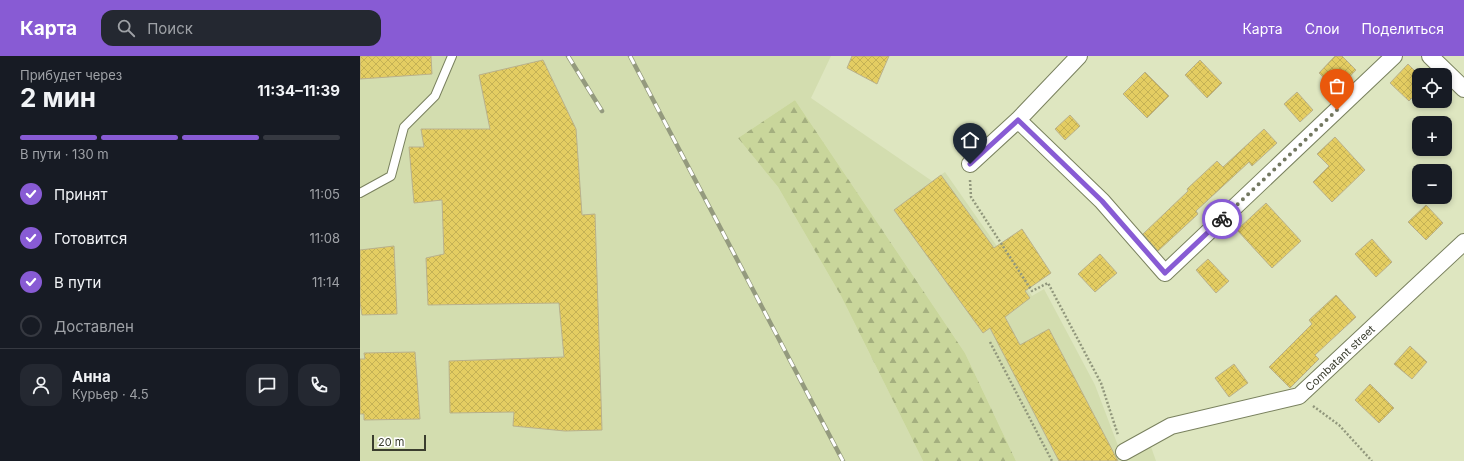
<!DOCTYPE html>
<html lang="ru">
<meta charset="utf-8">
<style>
body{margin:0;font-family:Inter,sans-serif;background:#242831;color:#f1f3f6;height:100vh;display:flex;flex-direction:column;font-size:15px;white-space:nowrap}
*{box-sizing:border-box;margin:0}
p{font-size:13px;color:#9ea1a6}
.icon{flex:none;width:22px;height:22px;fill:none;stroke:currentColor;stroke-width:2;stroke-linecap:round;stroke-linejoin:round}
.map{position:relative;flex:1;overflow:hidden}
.sheet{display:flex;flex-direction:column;background:#171b24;width:360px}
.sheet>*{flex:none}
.fabs{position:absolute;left:1052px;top:12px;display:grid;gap:8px}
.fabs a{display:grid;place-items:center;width:40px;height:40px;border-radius:8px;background:#171b24;box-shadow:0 2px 6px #0003;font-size:20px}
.scale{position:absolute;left:12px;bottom:10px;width:54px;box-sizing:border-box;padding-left:4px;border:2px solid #3a3d2e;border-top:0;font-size:11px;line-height:14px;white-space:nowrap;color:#3a3d2e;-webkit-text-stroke:3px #fff;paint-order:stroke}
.pin{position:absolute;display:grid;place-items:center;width:34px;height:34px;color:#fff;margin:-41px -17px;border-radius:50% 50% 50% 0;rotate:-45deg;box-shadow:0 0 4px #0007}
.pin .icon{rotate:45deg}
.courier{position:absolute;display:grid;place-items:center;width:40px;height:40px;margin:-20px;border:3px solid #885bd4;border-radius:50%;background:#fff;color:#222;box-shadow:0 1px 5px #0007}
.overview em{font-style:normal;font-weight:700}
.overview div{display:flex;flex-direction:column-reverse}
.overview{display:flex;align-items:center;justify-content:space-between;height:68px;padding:0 20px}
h1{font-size:26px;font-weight:700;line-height:30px}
.bar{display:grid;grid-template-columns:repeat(4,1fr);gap:6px 4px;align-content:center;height:48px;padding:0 20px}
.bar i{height:5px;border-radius:3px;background:#363941}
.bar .active{background:#885bd4}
.bar p{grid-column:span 4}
.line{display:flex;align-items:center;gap:10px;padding:0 20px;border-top:1px solid #363941}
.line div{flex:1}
.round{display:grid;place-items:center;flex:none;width:42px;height:42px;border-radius:12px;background:#242831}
ol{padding:0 20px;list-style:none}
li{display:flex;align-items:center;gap:12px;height:44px}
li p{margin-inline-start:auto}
li .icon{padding:4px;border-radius:50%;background:#885bd4;color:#fff;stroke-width:4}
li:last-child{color:#9ea1a6}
li i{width:22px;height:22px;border:2px solid #363941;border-radius:50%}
header{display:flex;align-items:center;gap:24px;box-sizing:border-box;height:56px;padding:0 20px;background:#885bd4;color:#fff}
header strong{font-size:19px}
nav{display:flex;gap:22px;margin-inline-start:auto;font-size:14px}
.search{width:280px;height:36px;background:#242831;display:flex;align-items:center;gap:10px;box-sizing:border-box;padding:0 14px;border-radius:12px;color:#9ea1a6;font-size:15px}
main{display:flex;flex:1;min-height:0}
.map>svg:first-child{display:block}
.built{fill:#d3ddaf}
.forest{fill:url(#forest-firs)}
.building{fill:url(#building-cross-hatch);stroke:#b9b18c}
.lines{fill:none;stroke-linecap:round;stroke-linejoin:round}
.lane-casing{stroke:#79815e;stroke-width:10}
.street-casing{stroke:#79815e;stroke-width:18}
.path{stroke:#91977c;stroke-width:2.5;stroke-dasharray:2 2;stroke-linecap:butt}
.lane{stroke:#fff;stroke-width:8}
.street{stroke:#fff;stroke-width:16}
.rail-casing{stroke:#949a7e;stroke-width:4.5}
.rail{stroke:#fff;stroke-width:3;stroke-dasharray:9;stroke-linecap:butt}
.done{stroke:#737861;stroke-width:4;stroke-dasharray:0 7.2}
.route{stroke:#885bd4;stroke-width:5}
.labels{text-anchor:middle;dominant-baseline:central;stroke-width:4;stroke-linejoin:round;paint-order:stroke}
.street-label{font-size:11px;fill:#3a3d2e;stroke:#fff}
</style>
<header>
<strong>Карта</strong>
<div class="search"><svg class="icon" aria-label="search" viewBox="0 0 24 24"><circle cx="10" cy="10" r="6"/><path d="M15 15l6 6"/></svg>Поиск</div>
<nav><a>Карта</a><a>Слои</a><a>Поделиться</a></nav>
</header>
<main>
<section class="sheet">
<div class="overview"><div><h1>2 мин</h1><p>Прибудет через</p></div><em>11:34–11:39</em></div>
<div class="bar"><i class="active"></i><i class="active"></i><i class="active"></i><i></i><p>В пути · 130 m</p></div>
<ol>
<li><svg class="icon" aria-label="check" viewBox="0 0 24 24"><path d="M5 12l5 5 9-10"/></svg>Принят<p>11:05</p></li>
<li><svg class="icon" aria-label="check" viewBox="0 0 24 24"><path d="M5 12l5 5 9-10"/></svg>Готовится<p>11:08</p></li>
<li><svg class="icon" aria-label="check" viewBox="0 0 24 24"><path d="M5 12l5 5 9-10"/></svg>В пути<p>11:14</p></li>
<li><i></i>Доставлен</li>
</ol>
<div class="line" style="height:72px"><a class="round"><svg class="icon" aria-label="person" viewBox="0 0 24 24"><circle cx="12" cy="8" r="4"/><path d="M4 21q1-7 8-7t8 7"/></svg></a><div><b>Анна</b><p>Курьер · 4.5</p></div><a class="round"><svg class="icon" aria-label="chat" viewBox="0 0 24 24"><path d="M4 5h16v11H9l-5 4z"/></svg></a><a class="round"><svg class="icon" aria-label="phone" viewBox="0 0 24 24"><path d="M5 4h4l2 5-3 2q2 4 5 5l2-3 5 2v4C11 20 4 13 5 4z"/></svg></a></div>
</section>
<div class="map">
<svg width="1104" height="405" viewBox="0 0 1104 405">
<defs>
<pattern id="forest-firs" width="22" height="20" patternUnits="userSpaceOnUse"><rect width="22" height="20" fill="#c9d69b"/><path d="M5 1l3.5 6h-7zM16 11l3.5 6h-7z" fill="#a4af7f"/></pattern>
<pattern id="building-cross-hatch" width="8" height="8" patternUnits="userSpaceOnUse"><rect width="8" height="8" fill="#e4cd62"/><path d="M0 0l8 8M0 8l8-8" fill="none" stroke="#c4b155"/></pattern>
</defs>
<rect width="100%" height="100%" fill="#dee6c0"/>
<!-- built -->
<path class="built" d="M0 0H471L451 42 572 125 585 116 672 240 684 233 735 329 763 403 790 388 796 405H656L605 297 435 44 378 82 418 131 481 240 563 405H0Z"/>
<!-- forest -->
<path class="forest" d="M435 44 605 297 656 405H563L481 240 418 131 378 82Z"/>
<!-- building -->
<path class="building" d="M0 0H71L72 18 0 23Z
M492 0H529L517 28 487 12Z
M975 0H982L996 14 977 34 959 17Z
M183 4 216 73 222 159 235 158 242 374 205 375 153 370 154 356 90 357 89 305 204 301 199 247 68 249 66 202 84 198 82 144 54 147 49 91H64L61 73H130L119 19Z
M840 4 862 27 847 42 825 19Z
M1048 8 1059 19V35L1049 45 1030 27Z
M785 16 809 40 787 62 763 38Z
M937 36 953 54 940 66 924 48Z
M710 59 720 70 705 84 695 73Z
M904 73 917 87 892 110 889 106 836 155 838 158 798 195 783 178 828 135 827 133 857 105 863 111Z
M975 81 1005 114 972 146 953 126 969 110 957 98Z
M581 119 634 192 662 173 691 217 665 235 670 242 645 261 660 289 689 273 758 405H699L630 272 623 277 534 154Z
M906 147 941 185 912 212 877 174Z
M1066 149 1083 167 1066 184 1048 166Z
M1012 183 1032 206 1016 221 995 198Z
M34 190 37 258 2 259 0 246V194Z
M740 198 757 217 735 236 718 218Z
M848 203 869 225 856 237 836 214Z
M976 239 996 261 955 299 959 303 930 332 909 311 952 268 949 264Z
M1050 290 1067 306 1052 323 1034 308Z
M55 296 60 363 4 364V358H0V303H5L4 297Z
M874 308 888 327 869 341 855 322Z
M1010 328 1034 352 1019 367 995 344Z"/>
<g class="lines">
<defs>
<path id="lane" d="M0 137 31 120 44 71 75 40 92 0"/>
<path id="street" d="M1070 0 1104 33
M658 64 742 145 805 217 1034 0
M610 108 658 64 719 0
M764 396 811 370 939 340 1104 186"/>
</defs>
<!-- lane casing -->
<use href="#lane" class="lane-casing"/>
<!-- street casing -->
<use href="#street" class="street-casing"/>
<!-- path -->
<path class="path" d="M610 124 611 141 672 235 688 227 741 327 758 379
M630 286 692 405
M953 350 979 369 1012 405"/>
<!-- lane -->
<use href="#lane" class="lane"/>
<!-- street -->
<use href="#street" class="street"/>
<defs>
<path id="rail" d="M208 0 242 55
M270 0 483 405"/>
</defs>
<!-- rail casing -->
<use href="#rail" class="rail-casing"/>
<!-- rail -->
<use href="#rail" class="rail"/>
</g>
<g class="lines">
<!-- done -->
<path class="done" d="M862 163 977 54"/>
<!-- route -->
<path class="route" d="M610 108 658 64 742 145 805 217 862 163"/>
</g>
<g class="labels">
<!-- street labels -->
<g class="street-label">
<text transform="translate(980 302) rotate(-43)">Combatant street</text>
</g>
</g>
</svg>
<div class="fabs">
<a><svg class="icon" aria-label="locate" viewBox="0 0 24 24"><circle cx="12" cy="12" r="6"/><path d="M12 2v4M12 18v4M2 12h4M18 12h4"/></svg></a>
<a>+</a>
<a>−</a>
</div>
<div class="scale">20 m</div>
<div class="pin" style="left:977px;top:54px;background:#ea580c"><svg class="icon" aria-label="bag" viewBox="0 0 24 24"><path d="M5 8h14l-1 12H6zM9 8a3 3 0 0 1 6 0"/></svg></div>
<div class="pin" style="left:610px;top:108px;background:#1f2937"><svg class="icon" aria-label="home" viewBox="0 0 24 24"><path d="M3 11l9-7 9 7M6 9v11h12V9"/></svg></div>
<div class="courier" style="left:862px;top:163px"><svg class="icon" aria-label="bike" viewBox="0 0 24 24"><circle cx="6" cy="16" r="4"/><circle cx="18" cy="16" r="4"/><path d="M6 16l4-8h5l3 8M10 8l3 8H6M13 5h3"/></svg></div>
</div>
</main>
